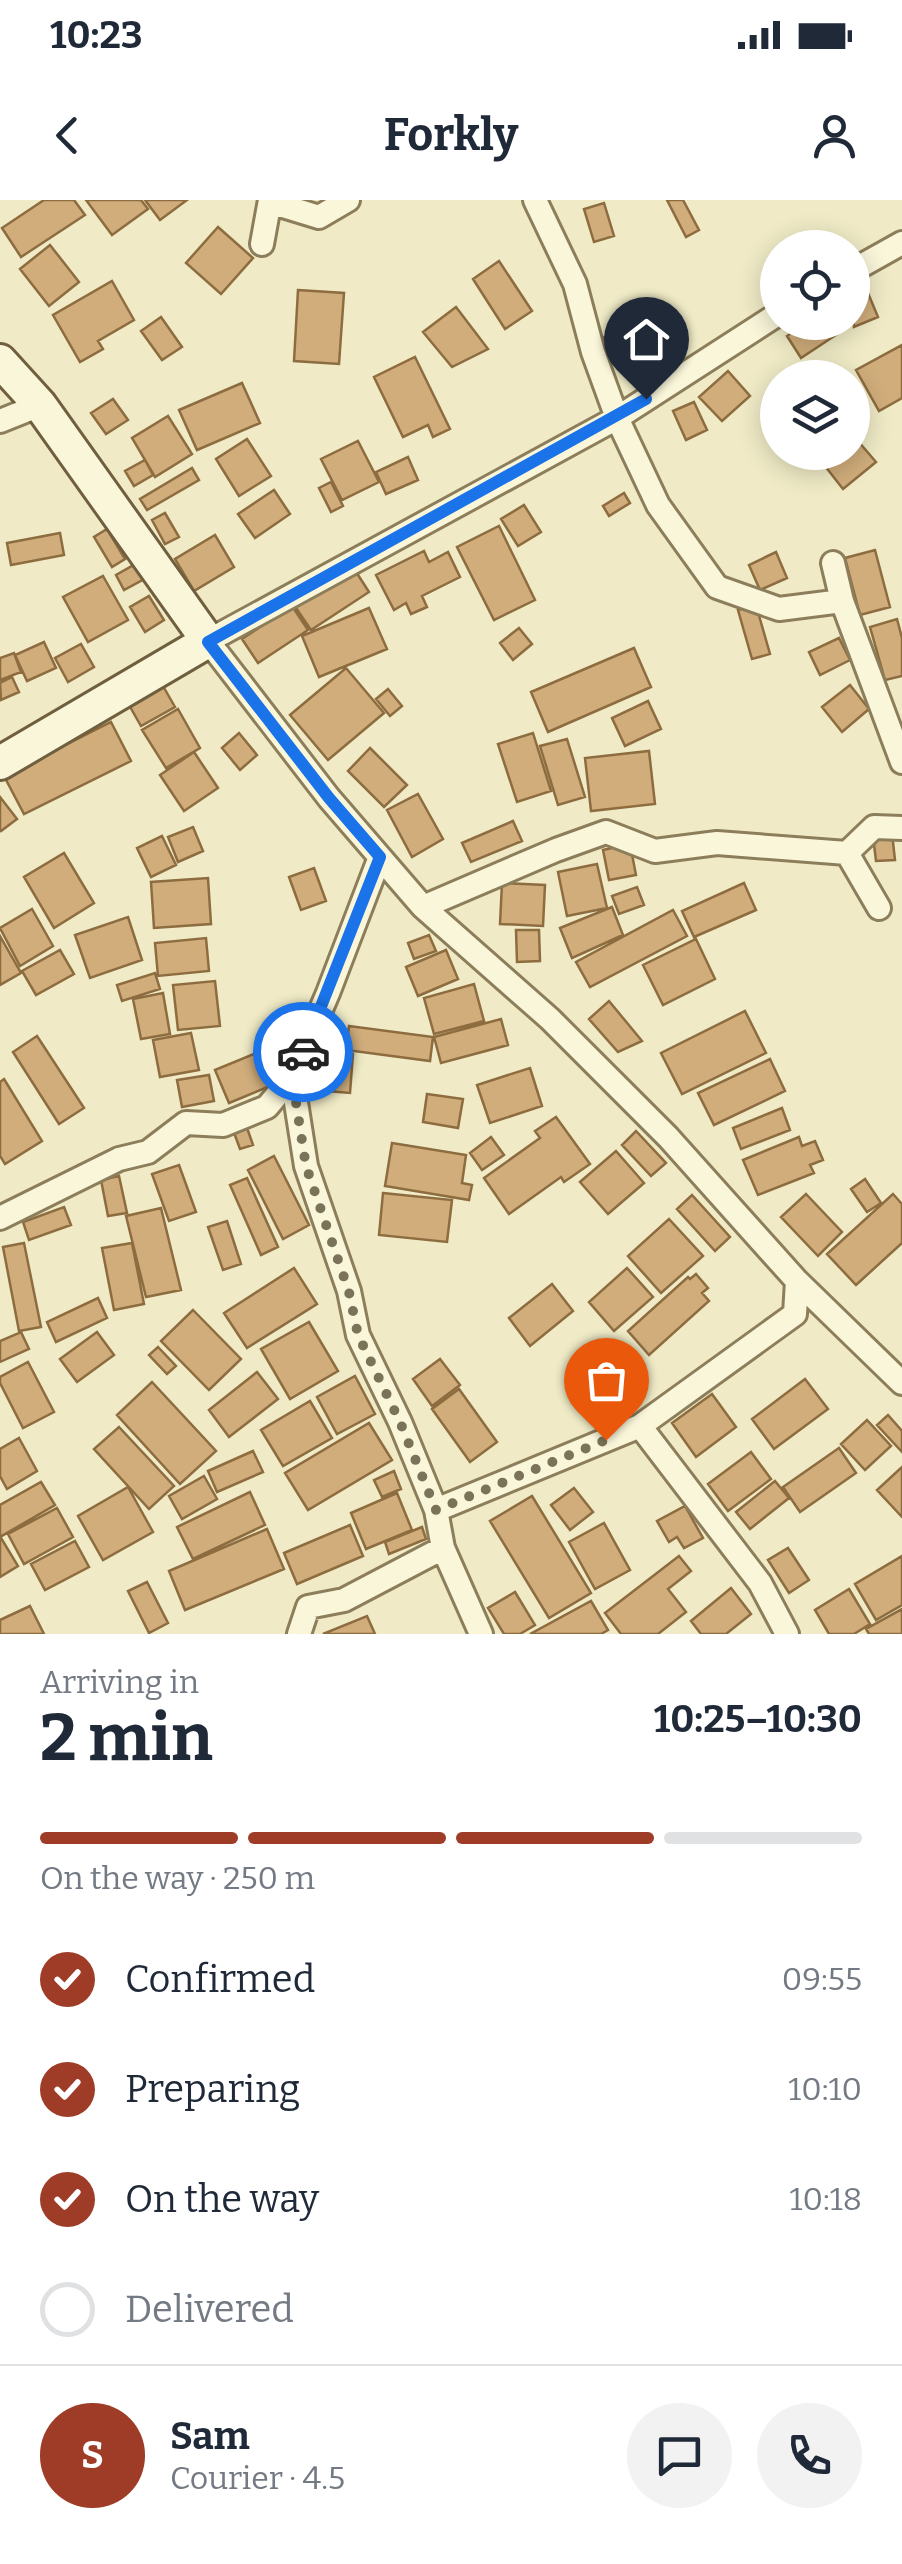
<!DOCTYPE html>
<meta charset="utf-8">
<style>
body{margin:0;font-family:Bitter,serif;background:#f2f2f3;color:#1f2937;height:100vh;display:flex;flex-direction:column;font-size:38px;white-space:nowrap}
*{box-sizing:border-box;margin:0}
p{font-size:32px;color:#747a83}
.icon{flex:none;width:55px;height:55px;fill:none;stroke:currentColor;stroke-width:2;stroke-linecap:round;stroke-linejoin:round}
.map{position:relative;height:1434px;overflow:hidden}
.panel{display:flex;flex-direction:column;background:#fff;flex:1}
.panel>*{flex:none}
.controls{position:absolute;left:760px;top:30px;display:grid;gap:20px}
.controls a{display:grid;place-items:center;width:110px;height:110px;border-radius:50%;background:#fff;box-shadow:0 5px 25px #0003;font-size:50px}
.pin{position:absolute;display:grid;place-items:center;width:85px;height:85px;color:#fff;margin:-102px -42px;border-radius:50% 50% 50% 0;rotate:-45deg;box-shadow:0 0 10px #0007}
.pin .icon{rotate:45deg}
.courier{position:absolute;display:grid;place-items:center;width:100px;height:100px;margin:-50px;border:8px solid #1a73e8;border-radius:50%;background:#fff;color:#222;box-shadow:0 2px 12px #0007}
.headline em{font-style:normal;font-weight:700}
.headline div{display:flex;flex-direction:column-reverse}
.headline{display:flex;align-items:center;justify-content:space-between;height:170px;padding:0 40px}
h1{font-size:65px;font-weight:700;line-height:75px}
.bar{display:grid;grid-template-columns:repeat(4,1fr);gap:15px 10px;align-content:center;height:120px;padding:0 40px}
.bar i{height:12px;border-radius:8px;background:#e0e1e3}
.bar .current{background:#9e3c28}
.bar p{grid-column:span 4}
.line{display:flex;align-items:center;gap:25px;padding:0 40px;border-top:2px solid #e0e1e3}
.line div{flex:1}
.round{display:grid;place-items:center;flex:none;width:105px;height:105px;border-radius:52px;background:#f2f2f3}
ol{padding:0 40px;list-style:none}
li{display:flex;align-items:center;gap:30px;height:110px}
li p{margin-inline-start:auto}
li .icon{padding:10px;border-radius:50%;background:#9e3c28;color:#fff;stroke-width:4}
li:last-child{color:#747a83}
li i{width:55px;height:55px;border:5px solid #e0e1e3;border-radius:50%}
.status{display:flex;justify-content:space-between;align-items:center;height:70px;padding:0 50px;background:#fff;direction:ltr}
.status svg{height:28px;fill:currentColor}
header{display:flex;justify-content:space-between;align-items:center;height:130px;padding:0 40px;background:#fff;font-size:45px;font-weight:700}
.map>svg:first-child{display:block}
.building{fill:#d0ad7b;stroke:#8d6c3f;stroke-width:2.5}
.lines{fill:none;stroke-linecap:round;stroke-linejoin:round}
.street-casing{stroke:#8d7e5b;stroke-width:28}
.secondary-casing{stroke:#6f5f3e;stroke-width:38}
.street{stroke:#faf6da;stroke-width:22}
.secondary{stroke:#faf6da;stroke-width:32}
.done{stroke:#7b7359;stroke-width:10;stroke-dasharray:0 18}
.route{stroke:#1a73e8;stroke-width:12}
</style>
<div class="status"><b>10:23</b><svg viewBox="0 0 49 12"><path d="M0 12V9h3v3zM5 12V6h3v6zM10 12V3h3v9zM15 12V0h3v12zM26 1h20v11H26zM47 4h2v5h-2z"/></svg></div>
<header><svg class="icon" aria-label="back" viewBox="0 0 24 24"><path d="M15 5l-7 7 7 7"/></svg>Forkly<svg class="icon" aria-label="person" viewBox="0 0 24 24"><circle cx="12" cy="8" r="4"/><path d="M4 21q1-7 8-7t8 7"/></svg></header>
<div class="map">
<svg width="902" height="1434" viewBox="0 0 902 1434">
<rect width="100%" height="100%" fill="#f0ebc6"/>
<!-- building -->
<path class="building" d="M44 0H74L85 15 21 57 2 28Z
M86 0H141L148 9 112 35Z
M145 0H187L160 20Z
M667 0H683L699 30 686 37Z
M604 3 614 36 594 42 584 9Z
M218 27 253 58 221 94 186 63Z
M50 45 79 82 49 106 20 69Z
M499 61 532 111 505 129 473 79Z
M112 81 134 120 98 141 103 149 80 162 53 115Z
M863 81 878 117 854 127 852 85Z
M298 90 344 93 339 164 294 161Z
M456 107 488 149 452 167 423 132Z
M161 117 182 147 162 160 141 131Z
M807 122H836L842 131 801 158 787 136Z
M629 125 641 148 616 160 604 137Z
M902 145V198L879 211 856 170Z
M415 157 450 229 433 237 428 225 403 237 374 177Z
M728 171 750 196 722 221 699 197Z
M242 183 260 223 197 250 179 210Z
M113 199 128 220 106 234 91 213Z
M694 202 707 230 686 240 673 211Z
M168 216 192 254 155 277 132 238Z
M852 234 876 262 843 289 814 252H852Z
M247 239 271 276 239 296 216 259Z
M358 241 379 282 342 300 321 259Z
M408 257 418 280 386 294 376 272Z
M145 260 153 275 134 286 125 271Z
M192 268 199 280 147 310 140 299Z
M331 282 343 306 331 312 319 288Z
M274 290 290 314 255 338 238 314Z
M624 293 630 303 609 316 603 306Z
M524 305 541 332 518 346 501 319Z
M165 313 179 337 165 344 152 320Z
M499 326 535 400 494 420 457 347Z
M107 329 125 359 112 367 94 337Z
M60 333 64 355 11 365 7 343Z
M215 335 234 367 194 391 175 359Z
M875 350 890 407 860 415 845 358Z
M424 351 429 362 448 352 460 377 422 396 427 407 411 414 406 403 394 410 376 375Z
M776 352 787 378 760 390 749 365Z
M139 362 148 377 124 390 116 375Z
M351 364 369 392 311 430 292 402Z
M103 376 128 420 88 442 63 397Z
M149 396 164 420 145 432 130 407Z
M756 405 770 454 752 459 738 410Z
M292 406 308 430 258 463 242 439Z
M369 408 387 449 319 477 302 436Z
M897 419 902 438V476L885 480 870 427Z
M519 428 532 444 513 460 500 443Z
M839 438 850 460 820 475 809 452Z
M44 442 56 468 27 481 15 455Z
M81 444 94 467 68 482 55 458Z
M634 448 651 487 548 532 531 492Z
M14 453 21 472 0 480V458Z
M346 468 384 513 328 560 290 515Z
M12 477 19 492 1 500 0 483Z
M850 485 869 509 842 532 822 507Z
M163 486 175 507 141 526 129 505Z
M388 489 402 506 390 516 376 499Z
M648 501 661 529 625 546 612 518Z
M178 509 200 548 166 568 142 530Z
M111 522 131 561 24 614 4 576Z
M239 533 257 555 240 570 222 548Z
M533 533 551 591 517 602 498 544Z
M567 539 585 597 558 605 540 546Z
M370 548 407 585 384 607 348 571Z
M649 551 655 604 591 611 585 558Z
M194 552 218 588 184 611 160 575Z
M418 594 443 639 412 657 387 610Z
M0 597 17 619 1 631 0 630Z
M513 621 522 641 471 662 462 643Z
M193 627 203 651 178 662 168 637Z
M892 633 895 660 876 661 873 636Z
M162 636 176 665 151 677 137 648Z
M630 644 636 675 609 680 603 650Z
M64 653 94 703 54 728 24 677Z
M597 664 607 708 567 716 558 672Z
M314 668 326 701 301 710 289 677Z
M208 678 211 724 154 728 151 682Z
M502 683 545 685 543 726 500 724Z
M744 683 756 710 694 737 682 711Z
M637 687 644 705 619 714 612 696Z
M612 707 623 735 572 758 560 728Z
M32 709 53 746 20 766 0 728Z
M673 710 687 736 590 787 576 762Z
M128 717 142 760 90 778 75 735Z
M516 730H539L540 761 517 762Z
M429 735 436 751 414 759 408 743Z
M0 736 21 773 0 785Z
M206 738 209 771 158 776 155 743Z
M696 739 715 779 663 805 643 765Z
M60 750 74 774 36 795 22 771Z
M446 750 458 779 418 796 406 767Z
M155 773 160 789 122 801 117 785Z
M215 781 220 826 178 830 173 785Z
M474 784 484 821 434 834 424 798Z
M163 793 170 834 141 839 133 799Z
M609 801 642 841 618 852 589 819Z
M745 811 766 853 682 894 661 853Z
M501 819 508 845 441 863 434 837Z
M349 826 433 837 430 861 346 850Z
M191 833 199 870 160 877 153 840Z
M37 836 84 908 59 924 13 852Z
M261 851 275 884 229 903 215 870Z
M331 852 353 854 350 893 327 891Z
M770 859 785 891 714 925 698 893Z
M530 868 542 906 490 923 477 885Z
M209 875 214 901 182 907 177 880Z
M4 879 42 941 5 964 0 956V882Z
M427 894 463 899 458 928 423 922Z
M782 908 790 930 741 949 733 928Z
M556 917 590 964 564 982 561 977 509 1014 484 978 540 938 535 931Z
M246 925 253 945 240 949 233 930Z
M636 931 666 963 651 976 622 945Z
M491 937 504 955 482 970 470 953Z
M799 937 802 946 815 941 823 960 810 965 814 973 758 995 743 960Z
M392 943 466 955 462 983 472 985 469 1000 385 986Z
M616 951 644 983 608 1014 580 982Z
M274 956 309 1025 283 1039 248 970Z
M179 965 196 1012 169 1021 152 974Z
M119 976 127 1013 108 1016 101 980Z
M247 978 278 1047 261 1055 230 985Z
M865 979 881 1003 867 1012 851 989Z
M383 993 452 1000 447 1042 379 1035Z
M806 994 842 1032 818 1056 781 1017Z
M893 994 902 1004V1043L856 1085 827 1054Z
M692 995 730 1037 715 1051 677 1009Z
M64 1007 71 1025 29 1040 23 1022Z
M161 1008 181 1090 146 1097 126 1016Z
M669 1019 703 1056 661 1093 628 1056Z
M227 1021 241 1064 223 1070 208 1027Z
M24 1043 41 1127 19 1131 3 1047Z
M132 1043 144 1104 114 1110 102 1048Z
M294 1068 317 1104 247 1148 224 1113Z
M627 1068 653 1097 614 1131 589 1102Z
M696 1074 708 1088 702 1093 709 1101 649 1155 628 1131 688 1077 690 1079Z
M552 1084 573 1111 530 1146 509 1118Z
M98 1098 107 1118 56 1142 47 1122Z
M193 1110 241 1159 209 1190 161 1141Z
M309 1122 338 1171 290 1199 261 1149Z
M21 1132 29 1149 0 1162V1141Z
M97 1132 114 1155 77 1182 60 1159Z
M158 1147 176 1166 167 1174 149 1155Z
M440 1159 460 1185 432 1206 413 1179Z
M28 1162 54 1212 23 1228 0 1183V1177Z
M257 1172 278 1199 229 1237 209 1210Z
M355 1176 375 1214 337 1234 317 1197Z
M805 1179 828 1209 774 1249 752 1219Z
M152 1182 216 1251 180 1284 117 1215Z
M459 1189 497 1242 470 1262 432 1209Z
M712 1194 736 1227 696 1257 672 1223Z
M310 1201 332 1238 283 1266 261 1230Z
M888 1215 902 1231V1252L877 1225Z
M867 1220 891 1246 865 1270 841 1244Z
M369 1223 392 1260 308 1310 285 1273Z
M119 1227 174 1286 149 1309 94 1249Z
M19 1238 37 1271 7 1289 0 1276V1249Z
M839 1248 856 1273 800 1312 783 1287Z
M253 1251 263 1272 217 1292 208 1271Z
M751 1252 771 1279 728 1311 708 1284Z
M902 1267V1317L877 1290Z
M394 1271 401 1289 382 1297 374 1280Z
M204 1276 217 1299 182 1319 169 1296Z
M775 1281 789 1298 750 1329 736 1312Z
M41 1282 55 1305 0 1337V1305Z
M128 1287 153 1332 103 1360 78 1316Z
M574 1288 593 1312 570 1330 551 1305Z
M250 1292 265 1325 193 1359 177 1327Z
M397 1293 412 1330 366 1349 351 1313Z
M532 1296 591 1393 549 1418 490 1321Z
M685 1306 703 1338 684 1348 677 1337 669 1342 657 1321Z
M57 1308 73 1337 24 1364 8 1334Z
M604 1323 630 1370 595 1389 569 1342Z
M350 1325 363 1356 297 1384 284 1353Z
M422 1327 426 1339 389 1354 385 1342Z
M267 1329 284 1369 185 1410 169 1371Z
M1 1338 18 1366 0 1377V1339Z
M75 1341 89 1367 45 1390 31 1364Z
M788 1348 809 1380 789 1393 768 1360Z
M679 1356 691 1371 668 1389 686 1412 658 1434H621L605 1413Z
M902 1356V1405L876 1420 855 1384Z
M147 1382 168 1423 149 1433 128 1391Z
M731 1388 751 1414 726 1434H701L691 1421Z
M849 1389 870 1424 854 1434H829L815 1410Z
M515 1392 535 1425 520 1434H504L488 1408Z
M591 1401 608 1430 601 1434H530Z
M30 1406 44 1434H0V1420Z
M902 1409V1434H869L866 1429Z
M367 1416 375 1434H323Z"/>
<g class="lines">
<defs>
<path id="street" d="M535 0 575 84 593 152 617 218 658 305 717 387 779 409 842 401
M270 2 319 17 348 0
M262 44 270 0
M852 71 902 43
M778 114 617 218 208 441 329 598 423 707 550 819 668 937 797 1081 902 1183
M0 221 40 205
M833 363 842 401 902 562
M847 653 879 708
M423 707 556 650 606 632 655 651 717 643 847 653 874 627 902 628
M292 877 306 966 349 1091 358 1135 400 1222 436 1310 443 1348 481 1434
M0 1018 119 959 148 952 186 923 223 925 267 907 292 877 328 793 380 657
M640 1226 760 1383 787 1434
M436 1310 640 1226 795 1114 797 1081
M299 1434 308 1407 344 1400 443 1348"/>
<path id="secondary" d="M0 161 40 205 208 441 0 563"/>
</defs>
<!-- street casing -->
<use href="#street" class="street-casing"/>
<!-- secondary casing -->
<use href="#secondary" class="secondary-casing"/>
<!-- street -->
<use href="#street" class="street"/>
<!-- secondary -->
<use href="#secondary" class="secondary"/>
</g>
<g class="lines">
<!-- done -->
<path class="done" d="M303 852 292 877 306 966 349 1092 358 1135 400 1222 436 1310 606 1240"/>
<!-- route -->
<path class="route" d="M303 852 380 657 329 598 208 442 646 199"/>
</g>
</svg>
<div class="controls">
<a><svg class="icon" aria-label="locate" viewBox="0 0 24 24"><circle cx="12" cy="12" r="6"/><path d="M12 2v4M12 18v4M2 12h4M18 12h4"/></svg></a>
<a><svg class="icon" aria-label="layers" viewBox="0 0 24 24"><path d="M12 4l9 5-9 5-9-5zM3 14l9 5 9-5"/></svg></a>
</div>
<div class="pin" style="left:606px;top:1240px;background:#ea580c"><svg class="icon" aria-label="bag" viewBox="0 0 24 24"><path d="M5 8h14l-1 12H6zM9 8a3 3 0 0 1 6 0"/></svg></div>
<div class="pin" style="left:646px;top:199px;background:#1f2937"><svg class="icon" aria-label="home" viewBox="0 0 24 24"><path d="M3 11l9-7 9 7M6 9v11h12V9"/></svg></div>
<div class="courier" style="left:303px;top:852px"><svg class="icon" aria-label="car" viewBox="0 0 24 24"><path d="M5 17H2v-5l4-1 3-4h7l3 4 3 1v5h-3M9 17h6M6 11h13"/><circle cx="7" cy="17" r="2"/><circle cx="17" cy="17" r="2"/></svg></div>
</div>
<section class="panel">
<div class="headline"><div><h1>2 min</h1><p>Arriving in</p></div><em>10:25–10:30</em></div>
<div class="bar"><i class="current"></i><i class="current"></i><i class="current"></i><i></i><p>On the way · 250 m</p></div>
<ol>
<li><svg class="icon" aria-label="check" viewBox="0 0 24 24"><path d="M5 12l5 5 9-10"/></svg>Confirmed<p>09:55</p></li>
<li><svg class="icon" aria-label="check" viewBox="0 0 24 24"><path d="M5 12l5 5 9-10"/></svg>Preparing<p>10:10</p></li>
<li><svg class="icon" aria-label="check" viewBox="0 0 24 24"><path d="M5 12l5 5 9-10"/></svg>On the way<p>10:18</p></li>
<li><i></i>Delivered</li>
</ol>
<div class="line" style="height:180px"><b class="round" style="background:#9e3c28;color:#fff">S</b><div><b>Sam</b><p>Courier · 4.5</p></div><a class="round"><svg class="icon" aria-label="chat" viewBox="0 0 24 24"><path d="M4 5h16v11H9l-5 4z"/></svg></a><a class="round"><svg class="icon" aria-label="phone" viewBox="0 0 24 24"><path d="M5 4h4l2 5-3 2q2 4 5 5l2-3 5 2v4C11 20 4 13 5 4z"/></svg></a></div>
</section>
